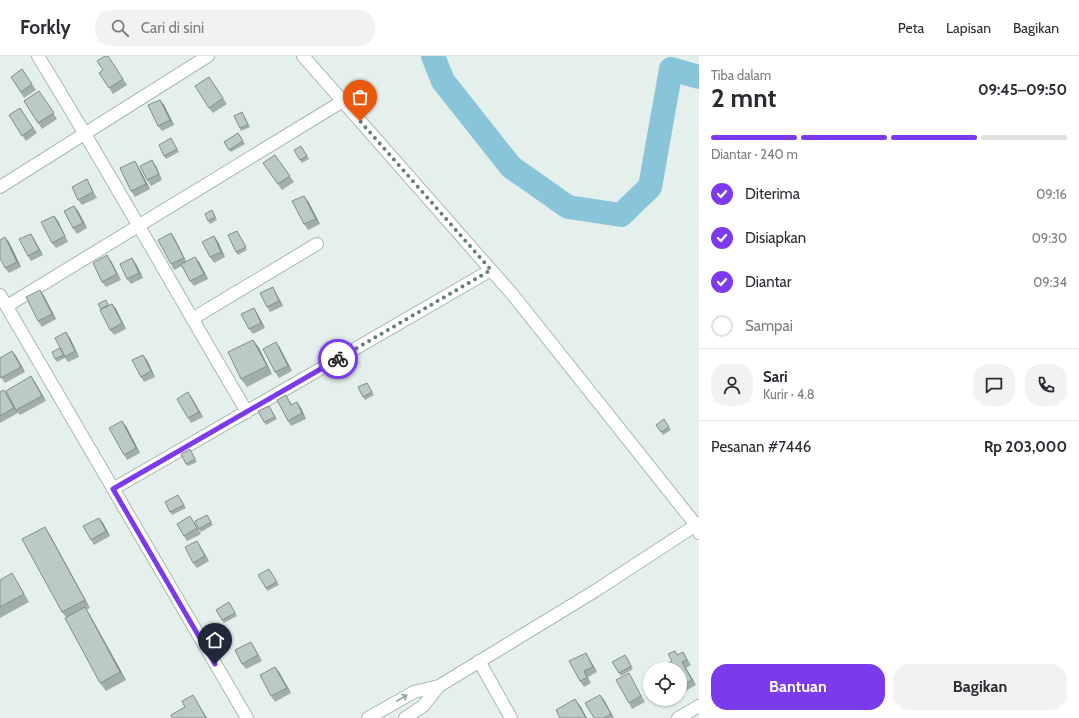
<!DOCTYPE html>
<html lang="id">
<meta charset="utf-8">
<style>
body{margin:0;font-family:Cabin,sans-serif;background:#f2f2f3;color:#2b2b33;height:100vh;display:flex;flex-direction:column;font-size:15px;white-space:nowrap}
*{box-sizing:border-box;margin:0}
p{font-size:13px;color:#7c7c81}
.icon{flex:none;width:22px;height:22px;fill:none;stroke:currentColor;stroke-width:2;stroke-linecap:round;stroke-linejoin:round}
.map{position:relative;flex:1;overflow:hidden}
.drawer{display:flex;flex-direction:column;background:#fff;width:380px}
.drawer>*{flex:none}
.tools{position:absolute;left:643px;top:606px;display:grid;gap:8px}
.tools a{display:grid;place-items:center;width:44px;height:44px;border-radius:50%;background:#fff;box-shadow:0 1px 3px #0004;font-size:20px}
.pin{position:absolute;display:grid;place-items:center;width:34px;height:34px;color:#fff;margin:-41px -17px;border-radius:50% 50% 50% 0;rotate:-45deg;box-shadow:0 0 4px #0007}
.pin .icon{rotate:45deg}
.courier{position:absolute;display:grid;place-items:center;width:40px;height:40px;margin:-20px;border:3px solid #7c3aed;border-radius:50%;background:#fff;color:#222;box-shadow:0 1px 5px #0007}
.headline em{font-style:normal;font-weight:700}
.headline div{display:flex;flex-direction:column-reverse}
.headline{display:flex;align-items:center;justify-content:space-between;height:68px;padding:0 12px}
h1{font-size:26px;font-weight:700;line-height:30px}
.bar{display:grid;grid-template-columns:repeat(4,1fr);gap:6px 4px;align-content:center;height:48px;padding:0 12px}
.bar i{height:5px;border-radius:3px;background:#e1e1e2}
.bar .current{background:#7c3aed}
.bar p{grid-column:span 4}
.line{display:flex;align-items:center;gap:10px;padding:0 12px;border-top:1px solid #e1e1e2}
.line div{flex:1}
.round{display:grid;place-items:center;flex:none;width:42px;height:42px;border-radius:16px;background:#f2f2f3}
ol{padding:0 12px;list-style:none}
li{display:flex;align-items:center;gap:12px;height:44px}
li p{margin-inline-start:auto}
li .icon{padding:4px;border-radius:50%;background:#7c3aed;color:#fff;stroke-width:4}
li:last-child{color:#7c7c81}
li i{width:22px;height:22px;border:2px solid #e1e1e2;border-radius:50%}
.primary-button{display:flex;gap:8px;margin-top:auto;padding:8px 12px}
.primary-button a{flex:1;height:46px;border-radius:16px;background:#7c3aed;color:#fff;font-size:16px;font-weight:700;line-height:46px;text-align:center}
.primary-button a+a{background:#f2f2f3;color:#2b2b33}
header{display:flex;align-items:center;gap:24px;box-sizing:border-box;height:56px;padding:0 20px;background:#fff;border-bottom:1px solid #e1e1e2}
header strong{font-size:19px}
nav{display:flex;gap:22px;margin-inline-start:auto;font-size:14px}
.search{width:280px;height:36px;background:#f2f2f3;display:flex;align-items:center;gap:10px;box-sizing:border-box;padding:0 14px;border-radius:16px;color:#7c7c81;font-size:15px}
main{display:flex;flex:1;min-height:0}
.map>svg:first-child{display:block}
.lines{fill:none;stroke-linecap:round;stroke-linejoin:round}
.river{stroke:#89c5d8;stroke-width:24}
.minor-casing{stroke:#a7b8b4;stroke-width:14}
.minor{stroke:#fff;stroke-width:12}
.wall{fill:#a0afa9}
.shaded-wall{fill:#828e8a}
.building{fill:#bacbc5;stroke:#828e8a}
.oneway{stroke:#90a19e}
.done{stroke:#667f7a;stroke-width:4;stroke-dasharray:0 7.2}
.route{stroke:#7c3aed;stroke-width:5}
</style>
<header>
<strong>Forkly</strong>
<div class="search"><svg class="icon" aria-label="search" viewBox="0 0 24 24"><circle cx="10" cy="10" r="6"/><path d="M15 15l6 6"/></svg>Cari di sini</div>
<nav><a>Peta</a><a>Lapisan</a><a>Bagikan</a></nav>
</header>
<main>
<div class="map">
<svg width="699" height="662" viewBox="0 0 699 662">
<rect width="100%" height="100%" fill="#e5efec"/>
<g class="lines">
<!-- river -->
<path class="river" d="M433 0 443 25 511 111 568 151 621 159 650 131 671 13 699 21"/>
<defs>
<path id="minor" d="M38 0C110 117 177 238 247 356
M303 0 513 239 696 469 699 477
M0 131 208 0
M0 239 247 662
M7 250 343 45
M192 263 317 188
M113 433 491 214
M479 605 511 662
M368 662 414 636 439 630 595 535 699 467
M405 662 423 650 439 630
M678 662 699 650"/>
</defs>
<!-- minor casing -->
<use href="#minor" class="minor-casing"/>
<!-- minor -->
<use href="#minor" class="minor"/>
</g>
<!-- wall -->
<path class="wall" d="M108 0 127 29 113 38 99 17 103 14Z
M22 13 36 34 24 42 11 21Z
M209 21 227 48 213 57 209 52Z
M39 35 57 63 42 73 24 45Z
M160 44 164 49 174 69 162 75 158 70Z
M20 52 37 77 26 85 9 59Z
M244 59 250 71 241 75 240 72Z
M238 77 245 88 231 96 224 86Z
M171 82 179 96 166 103 164 100Z
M303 93 309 103 302 107 300 104Z
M275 99 294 126 282 134 263 107Z
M138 110 150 133 135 141 131 135Z
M156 110 162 124 151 130 147 124Z
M87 123 90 129 97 142 82 149 78 144Z
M308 145 320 168 308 174 304 168Z
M74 150 78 155 87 172 77 178 73 172Z
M214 157 217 164 210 168 208 165Z
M54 160 58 165 68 186 56 192 52 187Z
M237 175 247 194 238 199 236 196Z
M171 177 175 183 186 205 199 206 208 223 194 230 190 225 182 210 174 214 171 208Z
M31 178 34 183 43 199 31 205 28 200Z
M214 180 218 186 225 201 214 207 210 201Z
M9 186 21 211 9 217 5 212Z
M111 205 121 224 106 231 102 226Z
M136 208 143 222 131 228 127 223Z
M40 234 44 240 56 263 42 271 38 265Z
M276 237 283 250 270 256 267 251Z
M108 247 109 249 112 248 116 253 126 273 114 279 110 274Z
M254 252 257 257 265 272 253 278 249 273Z
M70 282 79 301 68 306 65 302 57 306 55 303 60 292Z
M253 284 259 292 272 318 247 331 241 323Z
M276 286 280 292 292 315 279 322 275 316Z
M12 295 16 300 25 316 5 327 0 320Z
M147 304 155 321 144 326 141 321Z
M35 326 46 345 20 359 16 354Z
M369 330 374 339 365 344 363 341Z
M0 336 7 339 18 357 0 367Z
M192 342 203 361 191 367 188 362Z
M290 345 292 349 301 352 306 363 291 370 288 365Z
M269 350 277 363 266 369 264 366Z
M664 363 671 374 663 379 656 369Z
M126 370 140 397 127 404 124 399Z
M191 396 197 406 188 410 186 408Z
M178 439 186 452 172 459 170 456Z
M207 459 213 469 201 476 199 473Z
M99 462 103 467 110 480 94 489 91 484Z
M194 466 201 478 187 485 184 480Z
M45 471 50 479 90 552 86 554 90 559 126 624 106 635 100 627 66 561 62 556Z
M200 490 209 505 197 512 193 507Z
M271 516 279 529 267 535 266 532Z
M0 524 17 525 29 546 0 562Z
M231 549 237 560 224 567 222 564Z
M254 591 262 605 246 613 242 608Z
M683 596 691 609 686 612 696 629 682 637 680 633V613L678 599Z
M627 601 633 613 621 620 619 617Z
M589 602 597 616 588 621 591 627 584 631 580 625Z
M275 611 279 616 291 637 275 646 271 640Z
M632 623 645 646 632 653 629 647Z
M600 639 604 644 614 662H594Z"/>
<!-- shaded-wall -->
<path class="shaded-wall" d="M160 44 164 49 174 69 170 64Z
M152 104 156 110 162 124Z
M135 105 138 110 150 133 146 128Z
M304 140 308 145 320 168 316 163Z
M74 150 78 155 87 172 83 167Z
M54 160 58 165 68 186 65 180Z
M171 177 175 183 187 207 184 202Z
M31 178 34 183 43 199 39 194Z
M214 180 218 186 225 201 221 196Z
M5 181 9 186 21 211 17 206Z
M107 199 111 205 121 224 117 218Z
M195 201 199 206 208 223 204 218Z
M132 202 136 208 143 222 139 217Z
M273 231 276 237 283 250 279 245Z
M40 234 44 240 56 263 52 258Z
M112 248 116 253 126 273 122 267Z
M254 252 257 257 265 272 261 267Z
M66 276 70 282 79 301 75 295Z
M253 284 259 292 272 318 267 310Z
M276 286 280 292 292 315 288 310Z
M12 295 16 300 25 316 21 311Z
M143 299 147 304 155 321 151 315Z
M31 320 35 326 46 345 42 340Z
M4 334 7 339 18 357 14 352Z
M188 336 192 342 203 361 199 356Z
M297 346 301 352 306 363 302 357Z
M122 365 126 370 140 397 136 392Z
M190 460 194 466 201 478 197 472Z
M99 462 103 467 110 480 106 475Z
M45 471 50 479 90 552 85 544Z
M197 485 209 505 205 500Z
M85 551 90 559 126 624 120 616Z
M251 586 254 591 262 605 258 599Z
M586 597 589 602 597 616 593 611Z
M682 606 686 612 696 629 692 624Z
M275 611 279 616 291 637 287 632Z
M193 639 198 647 207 662H206Z
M600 639 604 644 614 662 611 658Z
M575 643 581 651 587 662H586Z"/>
<!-- building -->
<path class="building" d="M105 0H108L123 23 109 32 99 17 103 14 97 5Z
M22 13 32 28 21 36 11 21Z
M209 21 223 42 209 52 195 30Z
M39 35 54 57 38 67 24 45Z
M160 44 170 64 158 70 148 49Z
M20 52 33 72 22 80 9 59Z
M242 56 248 69 240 72 234 60Z
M238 77 243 85 229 94 224 86Z
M171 82 177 93 164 100 159 89Z
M301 90 307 100 300 104 294 94Z
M275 99 290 120 278 128 263 107Z
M152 104 159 118 147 124 140 110Z
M135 105 146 128 131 135 120 112Z
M87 123 93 136 78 144 72 131Z
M304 140 316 163 304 168 292 145Z
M74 150 83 167 73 172 64 155Z
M212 154 215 161 208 165 205 158Z
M54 160 65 180 52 187 41 166Z
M237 175 246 191 236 196 228 179Z
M171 177 184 202 171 208 158 184Z
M31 178 39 194 28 200 19 183Z
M214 180 221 196 210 201 202 186Z
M5 181 17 206 5 212 0 202V184Z
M107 199 117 218 102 226 93 207Z
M195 201 204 218 190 225 181 208Z
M132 202 139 217 127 223 120 208Z
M273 231 279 245 267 251 260 237Z
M40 234 52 258 38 265 26 241Z
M106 244 108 249 101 253 98 248Z
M112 248 122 267 110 274 100 254Z
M254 252 261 267 249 273 241 258Z
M66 276 75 295 65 301 55 282Z
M253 284 267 310 241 323 228 296Z
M276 286 288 310 275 316 263 293Z
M60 292 64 299 55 303 52 296Z
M12 295 21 311 1 322 0 320V302Z
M143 299 151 315 141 321 132 304Z
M31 320 42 340 16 354 6 335Z
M367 327 372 336 363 341 358 331Z
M4 334 14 352 0 360V336Z
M188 336 199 356 188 362 177 343Z
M286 339 291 349 297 346 302 357 288 365 277 344Z
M269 350 275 361 264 366 258 355Z
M664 363 669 371 661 376 656 369Z
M122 365 136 392 124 399 109 372Z
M190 393 195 403 186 408 181 398Z
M178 439 184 449 170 456 165 446Z
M207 459 211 466 199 473 195 465Z
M190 460 197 472 184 480 177 468Z
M99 462 106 475 91 484 83 470Z
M45 471 85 544 62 556 22 483Z
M197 485 205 500 193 507 185 491Z
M269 513 277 526 266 532 258 519Z
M12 517 24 538 0 551V524Z
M229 546 235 557 222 564 216 554Z
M85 551 120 616 100 627 65 562Z
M251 586 258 599 242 608 235 594Z
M675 595 677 599 683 596 687 604 682 606 692 624 680 630V613H668L666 608 672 605 668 598Z
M586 597 593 611 584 615 587 622 580 625 569 605Z
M625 599 631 610 619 617 612 606Z
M275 611 287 632 271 640 260 619Z
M629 617 641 640 629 647 616 624Z
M193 639 206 662H172L171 659 185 651 182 645Z
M600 639 611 658 604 662H594L585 647Z
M575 643 586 662H560L556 654Z"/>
<!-- one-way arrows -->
<defs><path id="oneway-shaft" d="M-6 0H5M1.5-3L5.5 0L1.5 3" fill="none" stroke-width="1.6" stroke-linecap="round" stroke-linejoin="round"/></defs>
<use class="oneway" href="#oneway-shaft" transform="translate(402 642) rotate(-30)"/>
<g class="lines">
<!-- done -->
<path class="done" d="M338 303 491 214 360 65"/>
<!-- route -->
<path class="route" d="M215 608 113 433 338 303"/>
</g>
</svg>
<div class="tools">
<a><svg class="icon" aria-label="locate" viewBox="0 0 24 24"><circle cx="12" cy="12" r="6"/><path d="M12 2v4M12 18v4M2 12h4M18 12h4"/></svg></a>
</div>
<div class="pin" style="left:360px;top:65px;background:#ea580c"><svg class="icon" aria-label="bag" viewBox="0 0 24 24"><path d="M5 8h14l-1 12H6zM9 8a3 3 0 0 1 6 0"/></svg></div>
<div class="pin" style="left:215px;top:608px;background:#1f2937"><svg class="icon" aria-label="home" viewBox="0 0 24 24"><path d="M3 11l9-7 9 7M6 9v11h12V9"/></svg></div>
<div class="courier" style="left:338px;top:303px"><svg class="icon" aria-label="bike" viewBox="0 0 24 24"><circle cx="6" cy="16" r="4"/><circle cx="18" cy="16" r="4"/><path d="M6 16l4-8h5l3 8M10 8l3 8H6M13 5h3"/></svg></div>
</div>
<section class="drawer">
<div class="headline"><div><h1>2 mnt</h1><p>Tiba dalam</p></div><em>09:45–09:50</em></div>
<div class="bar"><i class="current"></i><i class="current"></i><i class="current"></i><i></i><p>Diantar · 240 m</p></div>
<ol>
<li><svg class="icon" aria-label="check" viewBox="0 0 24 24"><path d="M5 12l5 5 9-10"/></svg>Diterima<p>09:16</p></li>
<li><svg class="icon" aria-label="check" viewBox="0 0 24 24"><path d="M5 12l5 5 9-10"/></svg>Disiapkan<p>09:30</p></li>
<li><svg class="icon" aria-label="check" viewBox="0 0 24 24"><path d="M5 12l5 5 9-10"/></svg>Diantar<p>09:34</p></li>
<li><i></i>Sampai</li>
</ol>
<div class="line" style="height:72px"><a class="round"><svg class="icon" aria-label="person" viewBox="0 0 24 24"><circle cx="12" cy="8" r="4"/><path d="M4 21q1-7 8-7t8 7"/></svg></a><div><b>Sari</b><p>Kurir · 4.8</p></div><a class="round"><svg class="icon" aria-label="chat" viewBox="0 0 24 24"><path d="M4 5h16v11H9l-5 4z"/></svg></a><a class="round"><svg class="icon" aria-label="phone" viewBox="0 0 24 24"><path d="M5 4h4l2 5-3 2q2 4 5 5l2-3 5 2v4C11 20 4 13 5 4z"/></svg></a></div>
<div class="line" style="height:52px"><div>Pesanan #7446</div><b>Rp 203,000</b></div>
<div class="primary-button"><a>Bantuan</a><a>Bagikan</a></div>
</section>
</main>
